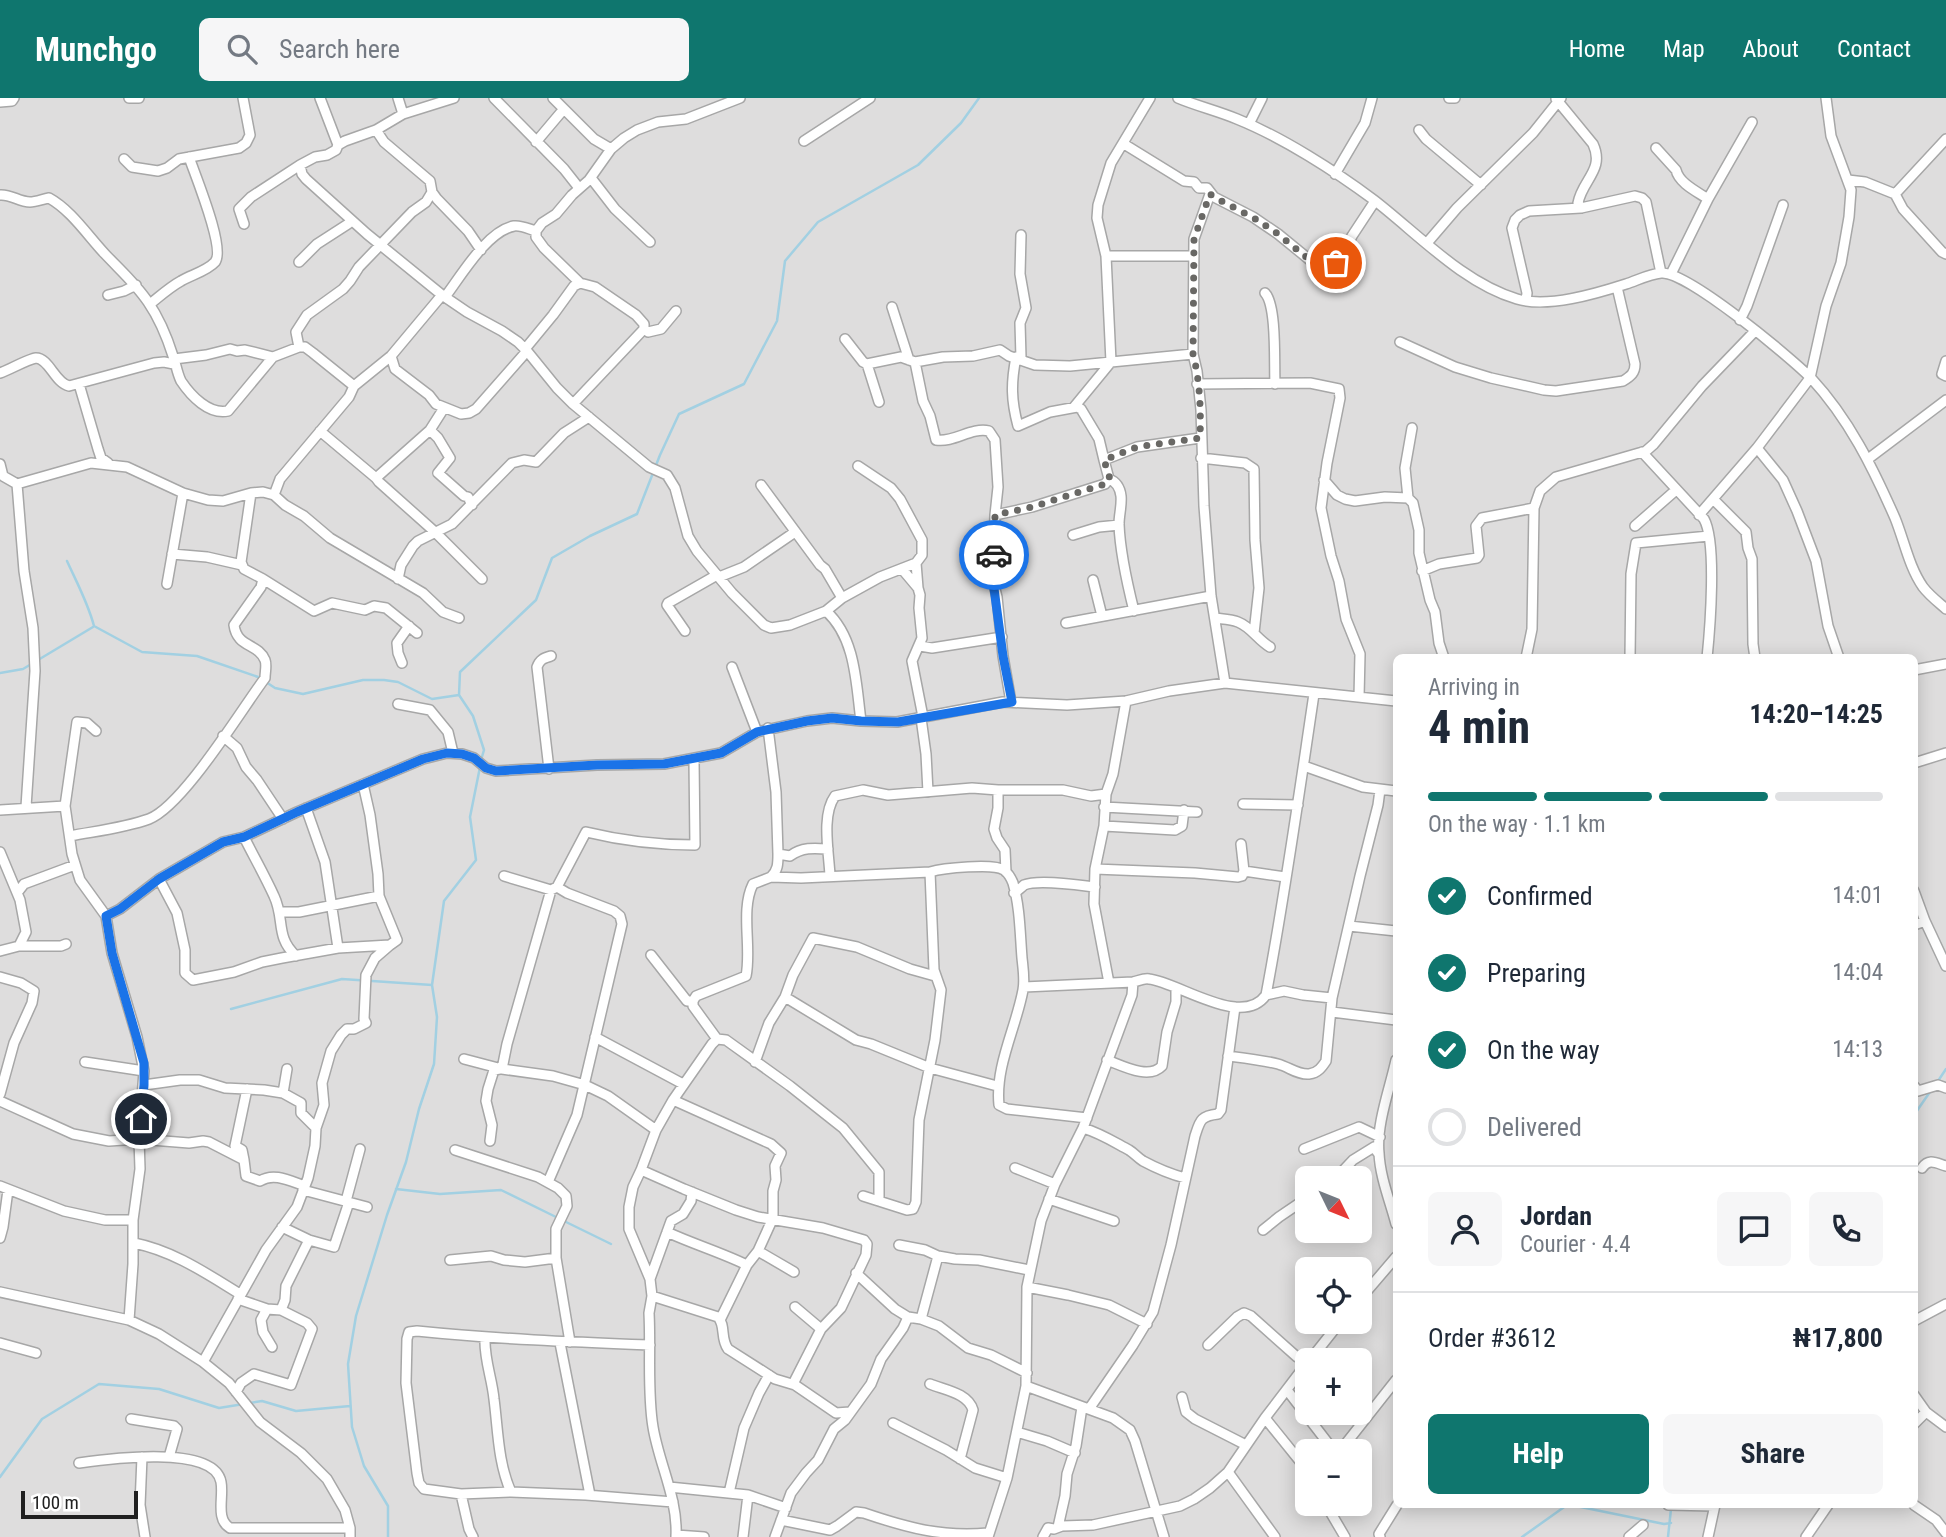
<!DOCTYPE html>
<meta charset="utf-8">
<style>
body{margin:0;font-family:"Roboto Condensed",sans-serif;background:#f6f6f7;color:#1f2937;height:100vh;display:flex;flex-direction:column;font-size:26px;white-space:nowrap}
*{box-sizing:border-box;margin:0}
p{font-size:23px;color:#747a83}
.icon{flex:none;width:38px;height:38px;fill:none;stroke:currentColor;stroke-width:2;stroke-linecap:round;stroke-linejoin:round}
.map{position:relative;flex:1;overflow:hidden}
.side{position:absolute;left:1393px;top:556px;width:525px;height:854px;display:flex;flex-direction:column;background:#fff;border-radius:10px;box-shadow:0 4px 18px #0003}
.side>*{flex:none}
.needle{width:46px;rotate:133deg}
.fabs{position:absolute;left:1295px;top:1068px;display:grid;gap:14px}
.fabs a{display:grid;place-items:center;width:77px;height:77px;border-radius:10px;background:#fff;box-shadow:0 4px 18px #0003;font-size:35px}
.scale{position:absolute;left:21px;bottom:18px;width:117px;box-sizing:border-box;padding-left:7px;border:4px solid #202020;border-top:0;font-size:19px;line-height:24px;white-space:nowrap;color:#202020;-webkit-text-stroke:5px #fff;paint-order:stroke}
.pin{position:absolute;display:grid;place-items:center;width:60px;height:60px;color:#fff;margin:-30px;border:4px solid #fff;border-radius:50%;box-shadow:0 2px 7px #0007}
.courier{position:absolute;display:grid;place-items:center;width:70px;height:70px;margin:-35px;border:5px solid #1a73e8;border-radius:50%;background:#fff;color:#222;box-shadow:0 2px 9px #0007}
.head em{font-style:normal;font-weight:700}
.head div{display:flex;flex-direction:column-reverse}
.head{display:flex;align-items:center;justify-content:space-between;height:119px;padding:0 35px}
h1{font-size:46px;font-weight:700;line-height:52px}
.bar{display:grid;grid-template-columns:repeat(4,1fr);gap:10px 7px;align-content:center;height:84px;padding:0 35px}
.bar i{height:9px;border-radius:5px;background:#e0e1e3}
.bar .active{background:#0f766e}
.bar p{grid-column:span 4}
.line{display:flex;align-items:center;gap:18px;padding:0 35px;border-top:2px solid #e0e1e3}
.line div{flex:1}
.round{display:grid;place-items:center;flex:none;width:74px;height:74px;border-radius:10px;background:#f6f6f7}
ol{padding:0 35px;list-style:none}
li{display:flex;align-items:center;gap:21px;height:77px}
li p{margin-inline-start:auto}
li .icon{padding:7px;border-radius:50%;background:#0f766e;color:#fff;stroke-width:4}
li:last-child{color:#747a83}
li i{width:38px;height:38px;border:4px solid #e0e1e3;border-radius:50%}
.button{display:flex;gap:14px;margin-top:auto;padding:14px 35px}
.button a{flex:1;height:80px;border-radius:10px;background:#0f766e;color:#fff;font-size:28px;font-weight:700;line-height:80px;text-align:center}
.button a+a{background:#f6f6f7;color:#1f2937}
header{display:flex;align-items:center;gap:42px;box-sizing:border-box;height:98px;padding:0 35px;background:#0f766e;color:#fff}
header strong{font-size:33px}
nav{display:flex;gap:38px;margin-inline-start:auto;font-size:24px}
.search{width:490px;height:63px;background:#f6f6f7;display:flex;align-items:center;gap:18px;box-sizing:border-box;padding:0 24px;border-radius:10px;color:#747a83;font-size:26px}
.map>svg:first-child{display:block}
.residential{fill:#dedddd;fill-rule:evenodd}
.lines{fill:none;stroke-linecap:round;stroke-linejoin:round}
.stream{stroke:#a2d0e2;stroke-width:2.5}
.minor-casing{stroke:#a7a7a7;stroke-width:12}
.minor{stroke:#fff;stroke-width:9}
.done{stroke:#696865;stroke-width:7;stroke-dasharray:0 12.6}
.route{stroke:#1a73e8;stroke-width:9}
</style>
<header>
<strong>Munchgo</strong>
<div class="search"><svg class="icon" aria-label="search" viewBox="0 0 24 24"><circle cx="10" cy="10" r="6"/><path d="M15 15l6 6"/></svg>Search here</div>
<nav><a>Home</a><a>Map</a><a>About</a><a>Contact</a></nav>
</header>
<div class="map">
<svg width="1946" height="1439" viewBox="0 0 1946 1439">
<rect width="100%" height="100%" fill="#f1eee6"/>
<!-- residential -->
<path class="residential" d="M0 0H1946V1439H0ZM1396 560H1914V1407H1396ZM1307 1080H1360V1132H1307ZM1307 1171H1360V1223H1307ZM1307 1262H1360V1314H1307ZM1307 1353H1360V1405H1307Z"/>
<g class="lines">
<!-- stream -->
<path class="stream" d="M67 463C77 485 88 505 94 528L142 554 197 558 261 580
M0 575 23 571 93 529
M266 584 275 590 303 596 363 582H384L398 584 432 601 459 597
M481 662 484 652 473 618 459 597 460 574 536 502 552 460 590 438 637 416 660 357 679 316 744 286 777 223 785 163 818 124 918 67 961 25 979 0
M231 911 342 881 432 887
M1936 986 1946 971
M1914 1017 1932 991
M396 1091 440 1096 501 1092 558 1120
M564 1123 611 1146
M0 1379 42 1321 99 1286 159 1291 219 1310 262 1303 296 1313 350 1308
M1571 1407 1664 1426 1671 1425
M388 1439V1408L364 1368 352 1329 348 1266 356 1218 387 1117 406 1064 419 1011 434 966 437 919 432 887 444 803 476 762 470 719 480 669
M1522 1439 1567 1407
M1668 1439 1671 1411"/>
<defs>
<path id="minor" d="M129 0H139
M320 0 338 47
M398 0 403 16
M494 0 564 71 579 90
M553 0 594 41 611 51
M1178 0C1197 8 1218 13 1237 21 1282 39 1335 73 1374 102 1418 136 1463 185 1517 201 1548 210 1595 196 1626 186 1636 183 1649 176 1661 175 1686 172 1790 259 1811 280 1849 321 1873 370 1895 420 1904 442 1909 469 1923 489 1929 497 1938 504 1946 511
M1449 0H1455
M1556 1 1593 46C1605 72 1582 82 1578 105L1581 110
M0 4 12 3 14 0
M1249 26 1262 0
M376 32 384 44 430 83 432 94 437 101 468 133 481 152
M1419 32 1426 41 1481 87
M804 43 870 0
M536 44 563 12
M1124 46 1184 83 1194 84 1199 90H1207L1214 99 1253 119 1278 136 1316 167 1325 170 1336 165 1342 159 1352 138 1375 103
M1656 50 1676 72C1679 85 1696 93 1708 101
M124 61 132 69 158 73 167 70 179 61 239 50 246 45 250 37 243 0
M300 67 302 76 306 81 367 136 442 197 467 214 502 233 518 244 527 253 557 290 573 306 649 369 667 377 675 390 688 438 697 453 732 495 764 527 771 530 790 527 826 513 842 500 880 479 916 465 922 457V442L900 401 891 390 858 368
M1335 76 1365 25 1372 0
M591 80 615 111 650 144
M1848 82 1865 84 1895 96 1903 111 1942 154 1946 156
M1210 96 1194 141 1193 256 1197 273 1201 312 1204 408 1211 498 1225 585
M1895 96 1946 41
M0 97C11 96 19 104 30 104 36 104 43 101 49 100 71 112 88 138 105 156 120 172 136 186 148 204 159 220 167 239 173 258 176 266 177 275 181 283 191 298 209 317 228 313L273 259 299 249H305L313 255 354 288
M244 126 239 111 251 99 300 67 315 59 327 57 336 52 338 47 345 43 376 32 403 16 454 0
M536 133V139L544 150 580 185 595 189 636 217 644 226V231L648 234 661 231 676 213
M1021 137 1020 176 1026 210 1020 225 1021 260
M1427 145 1457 110 1533 35 1561 0
M1106 158H1194
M299 164 317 146 348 126 351 122
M1671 176 1708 101 1752 24
M1265 195C1277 208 1274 266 1275 286
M108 197 124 193 136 187
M445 199C461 178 487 133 514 128 521 127 529 131 536 133L542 125 556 116 572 97 589 82 611 51 624 40 637 32 658 24 686 21 740 0
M1526 203 1527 195 1512 130 1515 122 1520 117 1529 113 1581 110 1635 98 1642 100 1646 104 1661 175
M150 206C160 198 170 189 181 183 191 177 207 173 215 164 226 151 195 77 189 59
M892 209 909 262
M1740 222 1747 208 1783 107
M845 241 863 264 867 266 879 304
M1400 244 1455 269 1491 280 1544 292 1556 293 1623 283C1631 278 1635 275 1635 266L1617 189
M299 249 296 234 307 217 343 191 350 183 359 169 412 114 426 104 432 94
M525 251 553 217 574 188 580 185
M391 258 395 271 429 297 436 306 461 316 469 315 476 311 527 253
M1016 259C1011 285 1011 302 1018 328L1050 314 1077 309 1081 311 1099 341 1104 362
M174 261 206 257 230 251 237 253 245 252 273 259
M1946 263 1942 276 1946 278
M915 264 923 303 930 318 936 342C954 345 971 329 989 333L995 342 998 389 995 417 993 483 997 499 1003 558 1011 604
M867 266 901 259 915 264 943 259 973 258 1000 252 1009 258 1035 267 1070 268 1193 256
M0 275C9 272 28 261 36 260 49 260 55 285 69 288L154 265 164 264 174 266
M79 286 98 351 101 360 108 365
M1197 286 1310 285 1339 291 1340 300 1327 365 1321 410 1331 458 1339 483 1346 521 1360 556 1359 599
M573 306 644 231
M1074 309 1111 264 1106 158 1097 120 1098 107 1111 65 1150 0
M444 310 430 332 438 340 450 360 438 375 464 398 468 399 472 407
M1412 330 1405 370 1408 400 1413 405 1419 432V455L1430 502 1435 514 1439 545 1444 560
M320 333 376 380 379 384 435 434 482 481
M1757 350 1783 382 1797 413 1816 463 1828 528 1839 560
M1642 354 1704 421C1717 444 1710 531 1707 560
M1201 360 1245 365 1254 371 1255 442 1259 490 1254 535
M1868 361 1946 302
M0 366 3 378 17 386 24 473 33 530 35 573 26 709
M376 380 430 332
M1109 381C1117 384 1120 390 1121 398 1122 407 1119 417 1119 426 1120 455 1127 485 1134 513
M1324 382 1337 397 1345 401 1355 403 1385 399 1408 400
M17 386 91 365 127 369 183 395 208 402 223 403 251 395 263 394 274 397 285 407 304 418 330 440 423 495 443 514 459 520
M761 387 820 467 825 471 842 500
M274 397 280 381 349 299 354 288 391 258 442 197
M1713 401 1746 434 1748 450 1752 461 1753 546 1755 560
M995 417 1032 409 1105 386 1109 381 1104 362 1137 349 1200 340
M1699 417 1757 350 1810 280 1826 208 1841 165 1849 119 1851 92 1831 38 1826 0
M1635 428 1676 392
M1073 437 1099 429 1119 427
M172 456 207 459 242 467
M916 465 918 490
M902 471 918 490 920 497 919 510 922 540 912 563 923 619
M1422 473 1439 466 1477 460 1479 457 1476 428 1482 420 1534 410
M719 479 744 469 795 434
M263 481 314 513 332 505 365 512 374 508 386 510 417 535
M398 481 401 467 413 448 418 443 452 426 512 365 524 362 536 364 564 335 589 319
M1093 482 1102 518
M167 486 183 395
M826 513C856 540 856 586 861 623
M1215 520C1222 521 1231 521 1238 524 1251 529 1258 542 1270 549
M1066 525 1211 498
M685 533 667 507 668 505 717 477
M920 548 932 550 1002 539
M1526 560 1532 531 1534 410 1540 393 1556 379 1646 353 1654 346 1702 288 1755 233
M1630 560 1631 476 1636 445 1709 438
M402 565 398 555 397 545 409 528
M732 569 757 634
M1914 572 1946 566
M398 606 430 612 448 634 453 655
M921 620 926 656 928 694
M768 630 776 694 778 756C778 766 778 772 771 779
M96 633 87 625 77 624 65 708 72 756 80 782 106 818 112 855 137 939 144 973 139 1041 140 1071 133 1122V1166L129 1222
M223 638 237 650 246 669 257 682 283 721
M1914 665 1946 655
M1304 668 1363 689 1396 693
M549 671 537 569C540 561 544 560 551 558
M998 692V710L994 731 997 740 1005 752 1006 774
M1243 706 1298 707
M1104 709 1197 714
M306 710 325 764 338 850
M0 712 65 708
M1104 728 1175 732 1182 728 1184 712
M70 738C96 733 124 730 149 721 183 708 241 612 265 580 265 574 267 567 265 562 258 545 237 550 234 527L261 489 263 481 244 471 241 464 251 395
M244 739C254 759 265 778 274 798 285 821 275 839 296 858
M0 754 20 802 26 834 19 848
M778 756 790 758C802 749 814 750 828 751
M1095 771 1195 775 1238 779 1242 778 1244 773 1241 746
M1244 773 1285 779
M504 778 551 792
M830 778C829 755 821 717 835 698L863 692 888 697 972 690 998 692H1063L1091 698 1106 696
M159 781 177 815 185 852V875L193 882 234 874 262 864 282 860 338 850 390 847 397 842 379 798 378 776 370 717 363 686
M1914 793 1925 823 1946 868
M17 795 24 786 75 767
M1014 795C1016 794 1023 788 1024 787 1038 781 1078 787 1095 789
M279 814H299L379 798
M106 818 120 811 159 781 223 744 244 739 297 714 423 661 447 655 462 656 474 660 486 670 496 673 597 667 664 666 721 655 757 634 807 623 832 620 861 623 897 624 1003 604 1067 607 1126 603 1169 593 1225 585 1396 603
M1914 827 1925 823
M1349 828 1396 833
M0 853 19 848H61L66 846
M651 857 687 903H693
M0 879 21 885 34 893 32 905 14 945 0 996
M1109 885 1094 806 1095 771 1104 728 1106 696 1113 676 1126 603
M1024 889 1133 884C1138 883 1144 880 1149 881 1178 884 1242 931 1266 897L1284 893 1303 897 1332 900
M1266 897C1285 797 1299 696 1314 596
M785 899 856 942 871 946 930 970 997 988
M693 903 696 898 746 878C752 850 740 812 753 786L771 779 801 780 930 774C943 770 994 765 1004 772 1008 775 1011 780 1013 785 1020 809 1020 835 1022 860 1023 870 1025 882 1023 892 1016 930 995 968 999 1007L1007 1011 1087 1020
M693 903V908L717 941 726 942 790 988 843 1030 879 1074V1103
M1332 914 1396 922
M595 939 683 986
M1228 958C1244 960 1262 962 1278 966 1289 969 1298 977 1309 976 1318 975 1322 969 1326 963L1332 900 1360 778 1378 707 1380 692
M464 961 502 971 553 978 585 987 608 998 656 1032
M1107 962C1123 968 1149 982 1162 968L1167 934 1176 904V890
M1396 962C1390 990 1376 1027 1379 1055 1380 1079 1390 1103 1396 1126
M85 964 144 973
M755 964 769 925 785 899 793 877 813 840 857 849 910 871 935 878
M287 971 283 995 301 1005V1015L316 1030
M502 971 507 946 551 792 557 789 586 734C623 743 657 747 695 747L694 662
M144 987 180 982H199L225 990 264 992 283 995
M1914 988 1918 993 1938 987 1946 990
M673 1002 771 1046 781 1055 775 1068 776 1082 773 1093V1120L758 1153 747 1167 720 1222
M0 1003 73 1036 109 1043 139 1041 189 1045 203 1043 209 1044 244 1062 246 1078 260 1083C274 1074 290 1083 305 1088
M1083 1030C1100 1035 1114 1044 1129 1052 1134 1055 1138 1060 1143 1063 1156 1070 1170 1076 1185 1080
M490 1043 492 1027 486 1003 488 991 494 972 500 971
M1304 1051 1359 1029 1380 1039
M455 1052 538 1079 558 1090 566 1098 567 1108 556 1131V1160L570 1244
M244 1062 242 1052 235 1048 247 991
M1015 1070 1055 1086
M1922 1070C1929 1060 1936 1065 1946 1068
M641 1072 684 1091 736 1112 758 1119 823 1130 864 1142 867 1146 866 1157 841 1210 821 1231 793 1286
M1336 1080 1353 1062 1374 1049 1378 1055
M548 1084 577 1017 622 826 620 818 614 813 567 795 557 789
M0 1088 64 1113 105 1122H133
M303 1092 367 1109
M863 1098 907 1112 913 1111 916 1104 919 1022 935 942 941 892 934 872 930 774
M1049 1101 1114 1123
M346 1103 360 1051
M282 1129 309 1142 334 1149 349 1104
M1263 1132 1279 1119 1307 1100
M667 1134C693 1146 720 1154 747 1167
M0 1140 3 1129 8 1092
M134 1145C174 1153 207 1176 240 1196
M899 1147 925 1152 938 1158 955 1161 979 1162 1029 1172
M758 1153 794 1174
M450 1162 491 1158 504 1162 525 1164 556 1160
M856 1175 895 1211 908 1219 921 1221 939 1228 968 1250 991 1257 1027 1275
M650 1181 671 1123 683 1116 691 1103 692 1094
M1027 1189 1068 1197 1109 1207 1147 1226
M0 1194 129 1222 159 1236 203 1264 229 1285 260 1324 301 1355 327 1381 345 1412 350 1430V1439
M652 1198 718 1219C726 1228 720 1240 728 1251L775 1281 795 1287 836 1315 850 1314
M238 1201 267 1211
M1360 1201 1396 1159
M795 1209 821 1231
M921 1221 938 1158
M1914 1223 1946 1206
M485 1240C484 1261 492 1280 494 1301 498 1332 498 1365 511 1394
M0 1245 36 1255
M560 1245 590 1397
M650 1247C572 1244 495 1241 417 1233L409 1234 407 1241 406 1285 417 1375 419 1385 424 1391 461 1396 511 1394 586 1397 673 1404
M1208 1247 1237 1219 1244 1215 1251 1218 1297 1259 1307 1264
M272 1249 263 1234 261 1222 267 1211 281 1212 285 1202 286 1188 309 1142
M1310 1262 1341 1223
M203 1264 266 1152 297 1109 308 1080 315 1048 316 1030 324 1007 322 985 331 953 341 937 347 931H354L366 925 364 921 366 877 375 860 390 847
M930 1286C945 1292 968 1295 973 1312L960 1361
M1026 1288 1113 1320 1130 1332 1135 1343 1164 1439
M1287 1292 1334 1353
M236 1294 241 1285 254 1276 291 1287 312 1231 307 1225 281 1212
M1914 1297 1926 1314 1946 1329
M1182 1299 1186 1314 1195 1321 1246 1347
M1089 1311 1133 1247 1153 1214 1171 1147 1195 1038C1200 1023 1200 1018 1218 1016L1221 1012 1235 909
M1265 1320 1307 1372
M131 1321 174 1328 177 1331 169 1359
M893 1325 946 1352 975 1370 1007 1380
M1914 1326 1926 1314
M1017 1334 1047 1343 1075 1355
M1340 1353 1396 1282
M142 1359 140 1407 145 1439
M79 1365C107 1361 214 1346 221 1384 224 1399 215 1421 230 1430H350
M1228 1374 1275 1439
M669 1389 748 1397 786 1410
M729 1395 744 1330 759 1295 769 1277
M461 1396 469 1431 473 1439
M1325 1405 1345 1439
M1668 1407 1714 1408
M1914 1407 1936 1422 1946 1435
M781 1422 830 1432 837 1428 856 1414 864 1415C908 1430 941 1439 988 1435
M1058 1429 1065 1398 1067 1376 1076 1348 1082 1309
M676 1437 704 1439
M676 1439C678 1400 659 1366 653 1329 647 1293 651 1252 649 1215L652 1198 650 1181 629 1131V1109L633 1089 641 1072 656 1032 673 1002 712 946 717 941
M743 1439 748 1397
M775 1439 791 1395 806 1375 818 1362 834 1331 845 1322 871 1286 881 1261 903 1230 908 1219
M988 1439 1007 1380 1026 1288 1027 1189 1041 1123 1055 1086 1083 1030 1132 897 1133 884
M1043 1439 1048 1430 1054 1431 1062 1428 1093 1427 1180 1408 1194 1401 1210 1390 1228 1374 1265 1320 1307 1265
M1380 1439 1379 1436 1397 1407
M1629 1439 1643 1427
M1708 1439 1715 1407
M1806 1439 1828 1407"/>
</defs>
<!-- minor casing -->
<use href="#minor" class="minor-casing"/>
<!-- minor -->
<use href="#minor" class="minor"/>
</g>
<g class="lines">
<!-- done -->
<path class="done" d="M994 457 995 417 1032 409 1105 386 1110 381 1104 362 1137 349 1200 340C1201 312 1200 283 1193 256L1194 141 1210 96 1214 99 1254 120 1278 136 1316 167 1328 170 1336 165"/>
<!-- route -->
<path class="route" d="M141 1021 144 987V965L112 855 106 818 120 811 159 781 223 744 244 739 297 714 423 661 447 655 462 656 474 660 486 670 496 673 597 667 664 666 721 655 757 634 807 623 832 620 861 623 898 624 1012 604 1003 558 993 483 994 457"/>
</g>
</svg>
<div class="fabs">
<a><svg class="needle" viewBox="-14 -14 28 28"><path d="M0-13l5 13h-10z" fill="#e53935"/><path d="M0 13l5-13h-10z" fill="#747a83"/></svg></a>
<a><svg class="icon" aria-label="locate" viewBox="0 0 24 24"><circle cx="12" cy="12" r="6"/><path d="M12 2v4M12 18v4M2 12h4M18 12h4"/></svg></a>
<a>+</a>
<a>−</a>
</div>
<div class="scale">100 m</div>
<div class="pin" style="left:1336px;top:165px;background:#ea580c"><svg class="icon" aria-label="bag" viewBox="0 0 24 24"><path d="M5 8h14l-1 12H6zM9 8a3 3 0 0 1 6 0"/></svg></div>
<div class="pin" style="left:141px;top:1021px;background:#1f2937"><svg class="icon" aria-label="home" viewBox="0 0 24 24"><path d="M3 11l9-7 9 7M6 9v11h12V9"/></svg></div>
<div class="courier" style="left:994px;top:457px"><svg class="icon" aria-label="car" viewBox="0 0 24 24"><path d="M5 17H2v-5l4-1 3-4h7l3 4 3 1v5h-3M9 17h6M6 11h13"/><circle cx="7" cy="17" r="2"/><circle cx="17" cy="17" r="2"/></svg></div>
<section class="side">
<div class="head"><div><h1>4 min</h1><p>Arriving in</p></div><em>14:20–14:25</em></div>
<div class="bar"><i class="active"></i><i class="active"></i><i class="active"></i><i></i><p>On the way · 1.1 km</p></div>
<ol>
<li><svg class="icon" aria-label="check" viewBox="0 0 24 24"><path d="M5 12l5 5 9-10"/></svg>Confirmed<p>14:01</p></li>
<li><svg class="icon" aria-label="check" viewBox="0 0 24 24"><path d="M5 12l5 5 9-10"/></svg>Preparing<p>14:04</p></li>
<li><svg class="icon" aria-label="check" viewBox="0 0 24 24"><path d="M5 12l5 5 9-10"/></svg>On the way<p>14:13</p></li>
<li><i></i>Delivered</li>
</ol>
<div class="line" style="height:126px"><a class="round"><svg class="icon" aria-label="person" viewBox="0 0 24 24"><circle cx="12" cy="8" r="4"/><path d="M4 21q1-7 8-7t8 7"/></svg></a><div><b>Jordan</b><p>Courier · 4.4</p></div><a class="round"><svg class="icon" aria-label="chat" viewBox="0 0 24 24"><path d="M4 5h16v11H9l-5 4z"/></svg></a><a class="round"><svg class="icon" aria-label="phone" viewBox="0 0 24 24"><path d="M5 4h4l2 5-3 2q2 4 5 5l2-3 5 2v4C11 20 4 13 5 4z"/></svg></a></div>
<div class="line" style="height:91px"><div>Order #3612</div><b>₦17,800</b></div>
<div class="button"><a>Help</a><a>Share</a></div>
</section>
</div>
